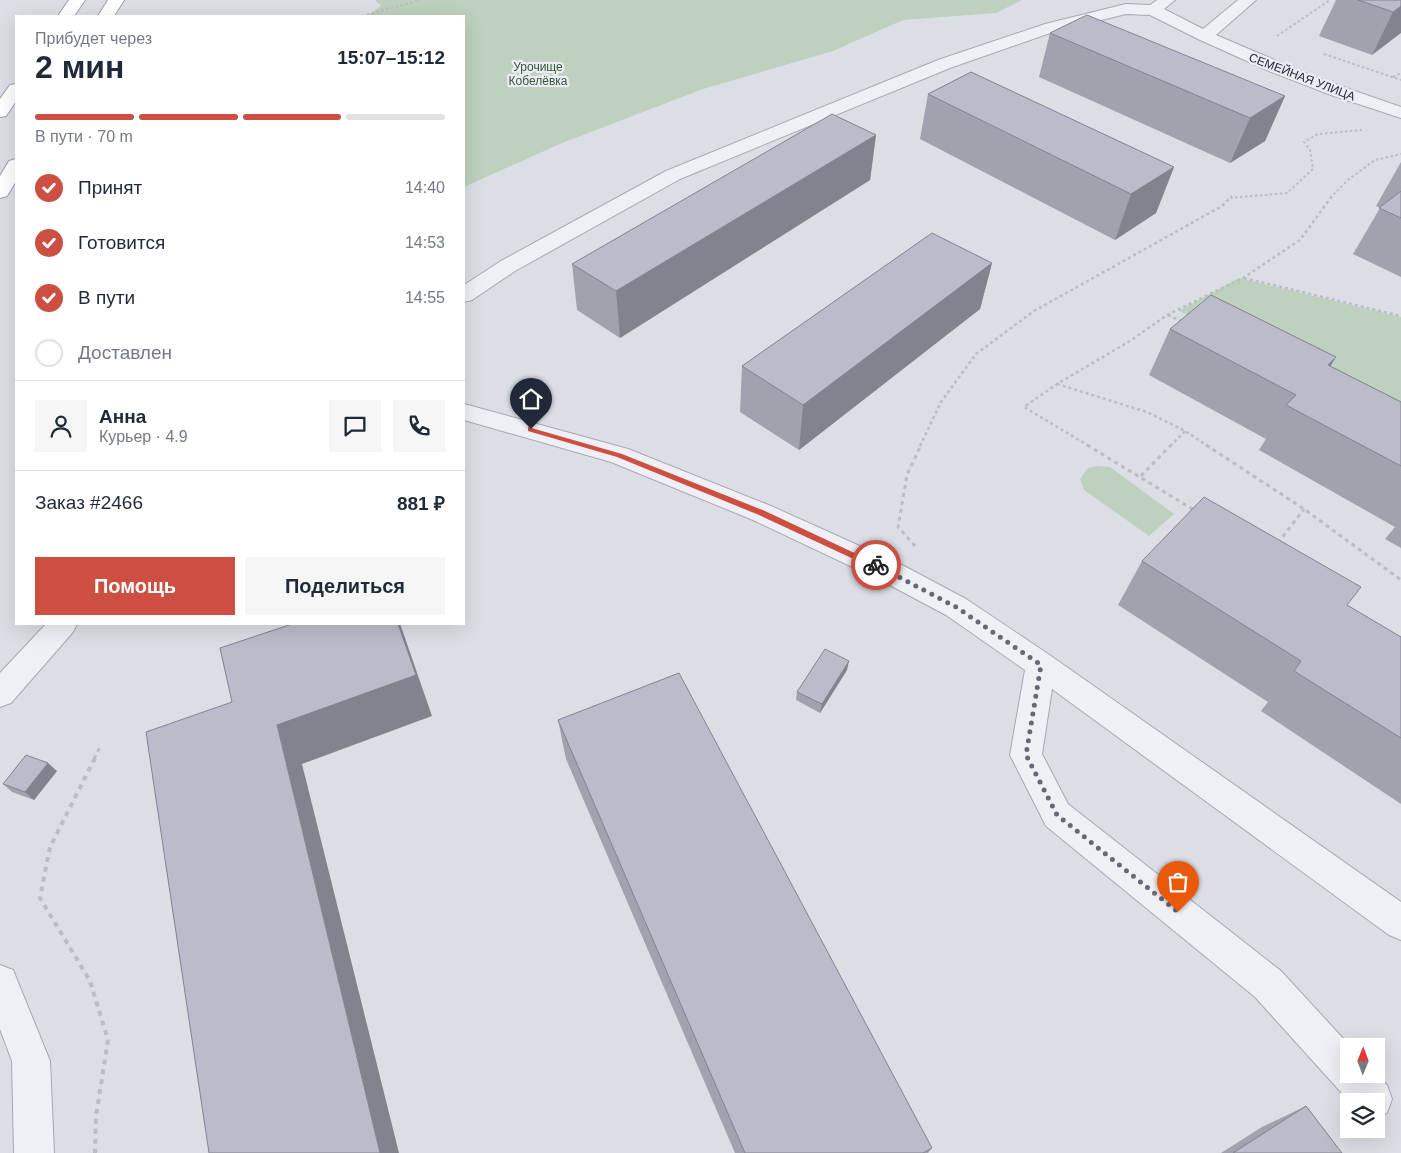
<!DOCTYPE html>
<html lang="ru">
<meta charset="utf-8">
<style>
body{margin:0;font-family:Helvetica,sans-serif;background:#f6f6f7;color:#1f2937;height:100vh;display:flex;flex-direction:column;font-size:19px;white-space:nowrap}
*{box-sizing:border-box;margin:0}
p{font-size:16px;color:#747a83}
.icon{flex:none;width:28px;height:28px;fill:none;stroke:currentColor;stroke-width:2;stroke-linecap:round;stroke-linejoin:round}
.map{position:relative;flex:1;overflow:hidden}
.panel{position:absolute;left:15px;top:15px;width:450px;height:610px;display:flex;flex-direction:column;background:#fff;border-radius:0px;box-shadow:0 5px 20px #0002}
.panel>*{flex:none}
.needle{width:32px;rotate:1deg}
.buttons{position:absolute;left:1340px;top:1038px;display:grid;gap:10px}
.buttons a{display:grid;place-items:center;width:45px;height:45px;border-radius:0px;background:#fff;box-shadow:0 5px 20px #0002;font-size:25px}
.pin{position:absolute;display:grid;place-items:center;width:42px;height:42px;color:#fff;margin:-51px -21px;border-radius:50% 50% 50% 0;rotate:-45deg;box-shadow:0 0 5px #0007}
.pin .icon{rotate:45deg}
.courier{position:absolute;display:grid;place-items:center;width:50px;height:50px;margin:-25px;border:4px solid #cc4f41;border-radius:50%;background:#fff;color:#222;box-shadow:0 1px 6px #0007}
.summary em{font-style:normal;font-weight:700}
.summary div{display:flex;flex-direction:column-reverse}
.summary{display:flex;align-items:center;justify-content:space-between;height:85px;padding:0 20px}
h1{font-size:32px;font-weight:700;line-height:38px}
.bar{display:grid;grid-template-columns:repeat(4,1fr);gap:8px 5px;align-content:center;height:60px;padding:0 20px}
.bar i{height:6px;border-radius:4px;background:#e0e1e3}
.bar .on{background:#cc4f41}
.bar p{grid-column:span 4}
.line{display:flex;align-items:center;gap:12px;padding:0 20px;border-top:1px solid #e0e1e3}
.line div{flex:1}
.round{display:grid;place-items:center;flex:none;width:52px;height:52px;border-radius:0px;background:#f6f6f7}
ol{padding:0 20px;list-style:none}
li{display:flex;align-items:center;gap:15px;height:55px}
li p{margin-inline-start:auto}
li .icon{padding:5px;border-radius:50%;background:#cc4f41;color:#fff;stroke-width:4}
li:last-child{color:#747a83}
li i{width:28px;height:28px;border:2px solid #e0e1e3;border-radius:50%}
.action{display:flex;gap:10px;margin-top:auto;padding:10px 20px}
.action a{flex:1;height:58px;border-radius:0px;background:#cc4f41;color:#fff;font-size:20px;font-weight:700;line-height:58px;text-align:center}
.action a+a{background:#f6f6f7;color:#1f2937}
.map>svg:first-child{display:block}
.green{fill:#bed0be}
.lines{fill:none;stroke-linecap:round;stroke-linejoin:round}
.minor-casing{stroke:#a5a8b3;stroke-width:2}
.major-casing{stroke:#9c9fb2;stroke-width:2}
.path-far3{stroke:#bbbcc5;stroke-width:2;stroke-dasharray:2.5 2.5;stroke-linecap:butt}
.path-far2{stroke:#bbbcc5;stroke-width:2.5;stroke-dasharray:3 3;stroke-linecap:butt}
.path-far1{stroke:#bbbcc5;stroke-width:3;stroke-dasharray:4 4;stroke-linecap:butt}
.path{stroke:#bbbcc5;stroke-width:4;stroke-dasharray:5 5;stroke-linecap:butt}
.minor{fill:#eff0f5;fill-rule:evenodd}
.major{fill:#fff;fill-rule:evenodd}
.wall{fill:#a0a2ad}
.shaded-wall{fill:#82848d}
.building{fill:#babcc9;stroke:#82848d}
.route{fill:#cc4f41}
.done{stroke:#666878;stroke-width:5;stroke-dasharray:0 9}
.labels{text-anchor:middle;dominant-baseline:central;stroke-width:4.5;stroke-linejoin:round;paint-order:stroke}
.far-park-label{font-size:12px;fill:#345836;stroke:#ecedf4}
.far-street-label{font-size:12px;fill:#26293c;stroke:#ecedf4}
</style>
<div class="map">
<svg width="1401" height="1153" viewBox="0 0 1401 1153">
<rect width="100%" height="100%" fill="#dcdee6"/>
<!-- green -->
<path class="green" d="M375 0H1022L996 13 903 20 833 51 703 89 562 143 464 187V16H367L381 6Z
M1239 278 1401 317V417L1305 368 1179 311Z
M1096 466 1110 467 1174 514 1149 536 1084 490 1080 479 1087 469Z"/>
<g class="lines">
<defs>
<path id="minor" d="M1157 0H1175L1164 9 1203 29 1238 0H1256L1216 35 1312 76 1401 107V118L1331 95 1269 71 1198 39 1150 15 1126 14 1056 31 950 68 680 179 515 271 472 300 464 302V285L501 261 666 171 938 60 1045 24 1126 4 1150 5Z
M464 404 628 449 771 506 904 566 966 599 1051 656 1401 902V940L1389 935 1052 689 1042 754 1068 804 1281 971 1350 1046 1349 1074H1376L1387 1085 1392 1099 1387 1113 1376 1117V1101H1349L1255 997 1046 826 1010 755 1025 670 946 615 884 582 753 520 611 462 464 420Z
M46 624H77L73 632 11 703 0 707V673Z
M0 965 13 970 50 1061 54 1153H14L12 1061 0 1029Z"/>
<path id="major" d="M69 0H85L74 16H58Z
M108 0H124L114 16H98Z
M16 84V101L6 116 0 117V99L10 85Z
M16 159V181L7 196 0 198V176L9 161Z"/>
</defs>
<!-- minor casing -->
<use href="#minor" class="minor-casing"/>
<!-- major casing -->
<use href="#major" class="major-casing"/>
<!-- path-far3 -->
<path class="path-far3" d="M362 16 421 0
M1277 36 1330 0
M1324 54 1401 80
M1393 77 1401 73
M1230 198 1287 193 1313 169 1310 150 1304 142 1318 134 1362 130
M1330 198 1348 180 1375 160 1401 154"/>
<!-- path-far2 -->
<path class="path-far2" d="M1244 278 1401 316
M1168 315 1183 322
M1057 384 1147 412 1185 431 1208 446
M920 446 941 402 976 354 1034 311 1222 206 1232 196
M1089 446 1024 407 1057 384 1130 341 1167 315 1243 278 1300 240 1332 196
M1170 446 1185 431"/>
<!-- path-far1 -->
<path class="path-far1" d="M1087 445 1194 510
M1206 445 1304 509 1401 580
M1141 476 1171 445
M1278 543 1304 509
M915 546 898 527 907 475 921 445
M94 759 101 745"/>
<!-- path -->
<path class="path" d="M95 758 50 847 40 898 90 981 108 1040 96 1116 95 1153"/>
<!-- minor -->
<use href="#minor" class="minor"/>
<!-- major -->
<use href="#major" class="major"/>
</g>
<!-- wall -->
<path class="wall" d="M1336 0H1401L1372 55 1319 36Z
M1050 33 1285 96 1265 141 1230 163 1039 77Z
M928 94 1174 167 1156 213 1115 240 920 139Z
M876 135 870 180 620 338 577 310 572 264Z
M1401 162V277L1353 254 1380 208 1376 206Z
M992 263 980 309 799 450 740 412 742 366Z
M1170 329 1336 357 1330 366 1401 402V548L1385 539 1395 527 1259 450 1266 439 1149 375Z
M1142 561 1347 605 1401 637V804L1261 711 1268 702 1118 605Z
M847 670 820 713 796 700 797 692Z
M558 720 932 1148 928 1153H735L566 759Z
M57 771 34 800 12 792 3 784Z
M1306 1106 1342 1153H1221L1262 1127Z"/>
<!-- shaded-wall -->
<path class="shaded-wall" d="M1401 6V33L1372 55 1393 12Z
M1285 96 1265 141 1230 163 1250 118Z
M876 135 870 180 620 338 616 291Z
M1174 167 1156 213 1115 240 1131 194Z
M992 263 980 309 799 450 803 405Z
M1336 357 1308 403 1328 365Z
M398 624H400L404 635 432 716 302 764 399 1153H380L277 725Z
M849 661 847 670 820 713 822 704Z
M48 763 57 771 34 800 25 792Z"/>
<!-- building -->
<path class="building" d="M1358 0H1401V6L1393 12Z
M1087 15 1285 96 1250 118 1050 33Z
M971 72 1174 167 1131 194 928 94Z
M832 114 876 135 616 291 572 264Z
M1401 191V218L1379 208Z
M932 233 992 263 803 405 742 366Z
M1211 295 1336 357 1328 365 1401 402V466L1286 405 1296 395 1170 329Z
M1204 497 1361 587 1347 605 1401 637V738L1294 671 1301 661 1142 561Z
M292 624H398L416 675 277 725 380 1153H209L146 732 232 702 220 648Z
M825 649 849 661 822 704 797 692Z
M679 673 932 1148 923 1153H745L558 720Z
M26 755 48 763 25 792 3 784Z
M1306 1106 1342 1153H1233Z"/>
<!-- route -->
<path class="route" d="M528 427 622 454 765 511 880 565 879 568H873L759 515 617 457 528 431Z"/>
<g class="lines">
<!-- done -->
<path class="done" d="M876 565 956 607 1041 665 1026 755 1057 815 1178 912"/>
</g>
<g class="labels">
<!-- far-park labels -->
<g class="far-park-label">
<text x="538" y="67">Урочище<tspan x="538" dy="14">Кобелёвка</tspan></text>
</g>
<!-- far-street labels -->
<g class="far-street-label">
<text transform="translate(1302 77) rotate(21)">СЕМЕЙНАЯ УЛИЦА</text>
</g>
</g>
</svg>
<div class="buttons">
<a><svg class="needle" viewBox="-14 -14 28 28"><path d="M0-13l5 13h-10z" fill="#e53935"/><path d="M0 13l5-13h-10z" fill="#747a83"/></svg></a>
<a><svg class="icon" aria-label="layers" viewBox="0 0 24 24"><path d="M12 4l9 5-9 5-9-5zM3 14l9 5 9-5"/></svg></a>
</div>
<div class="pin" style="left:1178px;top:912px;background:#ea580c"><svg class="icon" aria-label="bag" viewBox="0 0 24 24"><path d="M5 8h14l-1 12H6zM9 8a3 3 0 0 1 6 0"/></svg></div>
<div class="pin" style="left:531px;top:429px;background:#1f2937"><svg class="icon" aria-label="home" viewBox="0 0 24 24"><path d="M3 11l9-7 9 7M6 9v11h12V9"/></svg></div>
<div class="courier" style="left:876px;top:565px"><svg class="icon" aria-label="bike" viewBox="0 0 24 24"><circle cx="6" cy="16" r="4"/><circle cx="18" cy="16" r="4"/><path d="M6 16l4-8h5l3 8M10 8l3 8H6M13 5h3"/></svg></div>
<section class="panel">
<div class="summary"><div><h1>2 мин</h1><p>Прибудет через</p></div><em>15:07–15:12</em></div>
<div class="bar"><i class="on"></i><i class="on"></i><i class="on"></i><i></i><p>В пути · 70 m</p></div>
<ol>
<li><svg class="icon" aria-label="check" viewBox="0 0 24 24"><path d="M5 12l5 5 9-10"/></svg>Принят<p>14:40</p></li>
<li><svg class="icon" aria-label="check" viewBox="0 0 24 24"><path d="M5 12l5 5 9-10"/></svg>Готовится<p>14:53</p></li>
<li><svg class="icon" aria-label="check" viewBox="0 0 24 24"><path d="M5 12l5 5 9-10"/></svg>В пути<p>14:55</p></li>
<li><i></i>Доставлен</li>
</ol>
<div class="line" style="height:90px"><a class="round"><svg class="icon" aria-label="person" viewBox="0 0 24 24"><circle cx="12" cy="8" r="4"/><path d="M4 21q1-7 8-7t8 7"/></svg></a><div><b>Анна</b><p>Курьер · 4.9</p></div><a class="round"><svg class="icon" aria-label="chat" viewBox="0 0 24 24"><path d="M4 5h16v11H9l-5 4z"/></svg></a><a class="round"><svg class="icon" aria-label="phone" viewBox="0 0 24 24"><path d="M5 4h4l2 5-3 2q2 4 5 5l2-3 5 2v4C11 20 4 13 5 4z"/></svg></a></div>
<div class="line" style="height:65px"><div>Заказ #2466</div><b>881 ₽</b></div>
<div class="action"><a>Помощь</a><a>Поделиться</a></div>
</section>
</div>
